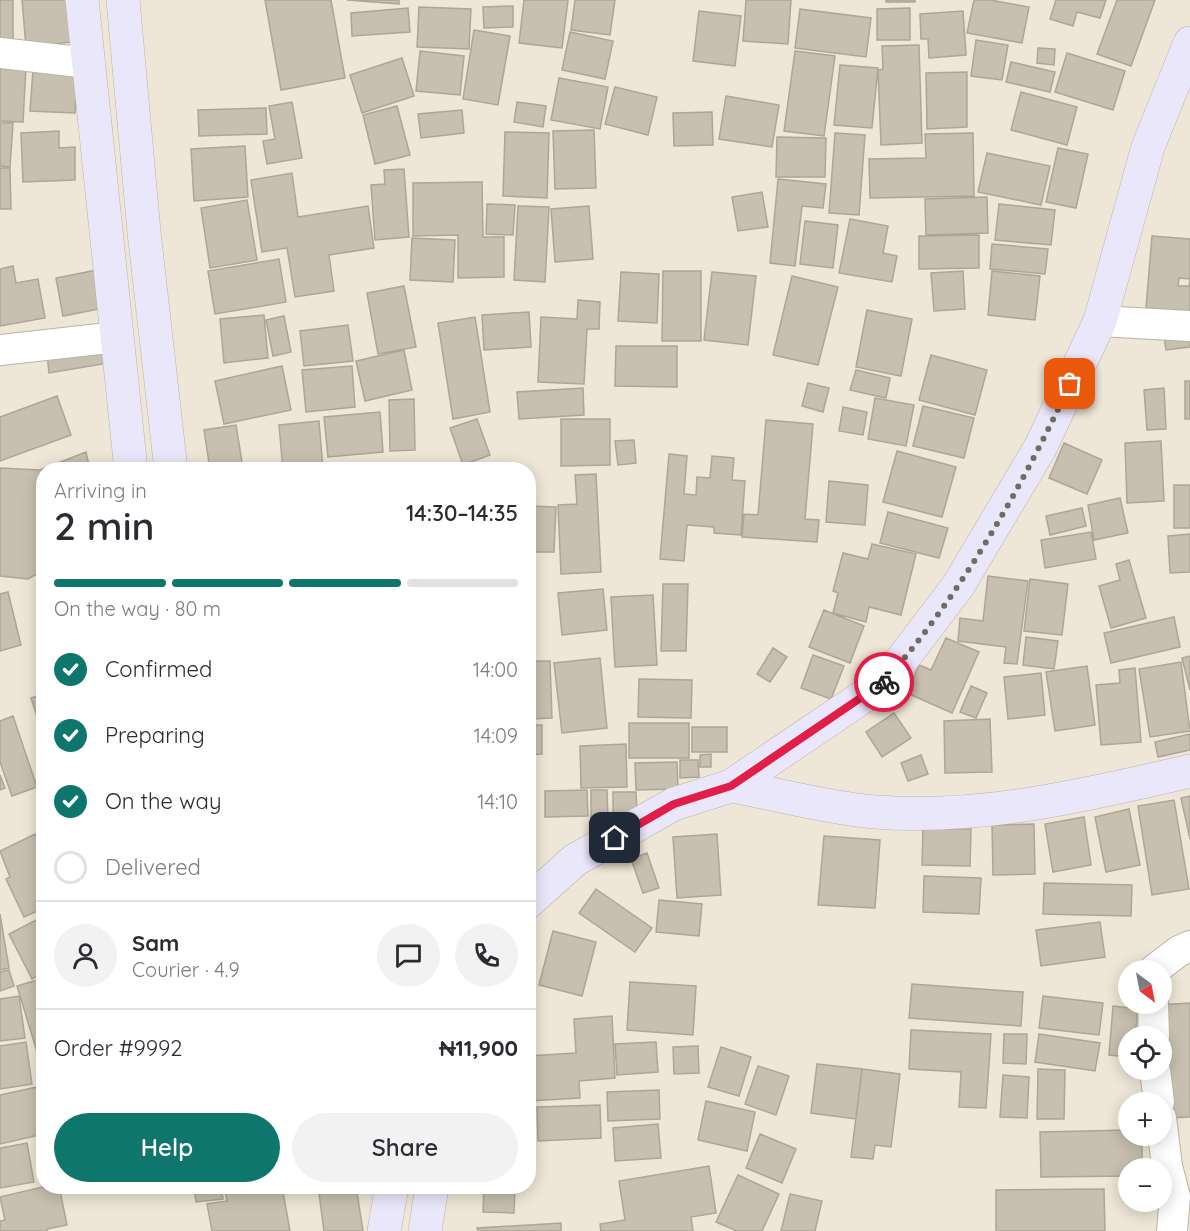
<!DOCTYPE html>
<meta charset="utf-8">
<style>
body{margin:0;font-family:Quicksand,sans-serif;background:#f2f2f3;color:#2b2b33;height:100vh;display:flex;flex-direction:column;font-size:22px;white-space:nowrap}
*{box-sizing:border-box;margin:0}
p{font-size:20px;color:#7c7c81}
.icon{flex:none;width:33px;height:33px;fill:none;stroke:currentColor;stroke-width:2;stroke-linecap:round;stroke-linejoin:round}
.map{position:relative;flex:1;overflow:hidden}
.details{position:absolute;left:36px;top:462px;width:500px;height:732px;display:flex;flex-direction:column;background:#fff;border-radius:24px;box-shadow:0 3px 15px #0003}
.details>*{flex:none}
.needle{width:39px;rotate:148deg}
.buttons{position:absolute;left:1118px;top:960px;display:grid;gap:12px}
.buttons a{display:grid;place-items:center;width:54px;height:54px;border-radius:50%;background:#fff;box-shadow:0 3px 15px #0003;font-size:30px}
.pin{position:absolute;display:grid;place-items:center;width:51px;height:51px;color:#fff;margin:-26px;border-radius:12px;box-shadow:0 3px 9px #0006}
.courier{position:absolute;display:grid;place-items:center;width:60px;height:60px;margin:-30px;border:4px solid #e11d48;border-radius:50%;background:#fff;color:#222;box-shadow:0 2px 8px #0007}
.headline em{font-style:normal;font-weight:600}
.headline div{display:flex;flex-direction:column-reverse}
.headline{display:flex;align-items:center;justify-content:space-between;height:102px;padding:0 18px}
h1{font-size:39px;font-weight:600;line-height:45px}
.bar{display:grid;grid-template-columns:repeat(4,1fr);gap:9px 6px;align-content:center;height:72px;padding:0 18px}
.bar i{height:8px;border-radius:4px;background:#e1e1e2}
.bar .on{background:#0f766e}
.bar p{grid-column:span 4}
.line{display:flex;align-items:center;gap:15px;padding:0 18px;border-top:2px solid #e1e1e2}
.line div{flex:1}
.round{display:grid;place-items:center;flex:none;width:63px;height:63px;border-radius:32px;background:#f2f2f3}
ol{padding:0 18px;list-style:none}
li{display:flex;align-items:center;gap:18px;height:66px}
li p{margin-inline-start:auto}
li .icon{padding:6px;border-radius:50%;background:#0f766e;color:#fff;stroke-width:4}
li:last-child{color:#7c7c81}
li i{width:33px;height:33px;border:3px solid #e1e1e2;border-radius:50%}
.cta{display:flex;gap:12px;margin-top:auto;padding:12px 18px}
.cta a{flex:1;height:69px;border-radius:36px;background:#0f766e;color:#fff;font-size:24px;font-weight:600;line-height:69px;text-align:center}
.cta a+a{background:#f2f2f3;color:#2b2b33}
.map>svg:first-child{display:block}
.building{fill:#c7bfaf;stroke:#ada596;stroke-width:1.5;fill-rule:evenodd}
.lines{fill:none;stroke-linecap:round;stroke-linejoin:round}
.street-casing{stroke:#bbb3a4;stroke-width:32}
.secondary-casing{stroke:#bbb3a4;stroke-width:34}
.street{stroke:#fff;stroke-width:30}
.secondary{stroke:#ebe7fb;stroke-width:33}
.done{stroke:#716c63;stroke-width:6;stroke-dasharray:0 10.8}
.route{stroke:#e11d48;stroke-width:8}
</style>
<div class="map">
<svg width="1190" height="1231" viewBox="0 0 1190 1231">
<rect width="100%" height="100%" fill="#eee6d6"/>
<!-- building -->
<path class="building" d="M0 0H13V40H0Z
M22 0H76L80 41 26 47Z
M265 0H331L345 78 281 90Z
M347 0H399V4Z
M524 0H568L562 48 519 43Z
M575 0H615L610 35 571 30Z
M746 0H791L788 44 743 41Z
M886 0H915V2H886Z
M974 0H990L1029 7 1022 43 967 33Z
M1056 0H1106L1100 18 1077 12 1073 26 1050 19Z
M1117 0H1155L1131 66 1097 54Z
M513 6V27L484 28 483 7Z
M419 7 471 9 469 49 417 47Z
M408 8 410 32 352 36 351 13Z
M910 8V40H877V9Z
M800 9 871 18 866 57 795 48Z
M699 11 741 16 735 66 693 61Z
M963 11 966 55 929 58 928 39H921L920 14Z
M474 30 510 36 498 105 463 99Z
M570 32 613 41 605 79 562 70Z
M976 40 1008 45 1002 80 971 76Z
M919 45 922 143 881 145 878 70 883 69 882 46Z
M1038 48 1055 49 1054 65 1037 63Z
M420 51 464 56 460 95 416 91Z
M795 51 835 56 824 136 784 131Z
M1067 53 1125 71 1113 110 1055 92Z
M402 58 414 96 362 113 350 75Z
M1011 62 1055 72 1050 92 1006 82Z
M840 65 878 68 872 128 834 125Z
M0 66 26 67 23 122 0 121Z
M33 70 77 73 75 113 30 111Z
M967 72V127L927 129 926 73Z
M559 78 608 87 600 129 551 120Z
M615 87 657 97 648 135 605 124Z
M1021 92 1077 107 1067 145 1011 130Z
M726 96 779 105 772 147 719 139Z
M292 102 302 158 267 164 263 141 275 139 269 106Z
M517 102 546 106 543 127 514 122Z
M397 106 410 155 375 164 363 115Z
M266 108 267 134 199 136 198 110Z
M462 110 464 133 421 138 418 114Z
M712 112 713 145 674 146 673 113Z
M0 123H13L10 167 0 166Z
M594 130 596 188 555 189 553 131Z
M59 131V148L75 147V180L23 182 21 133Z
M505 132 549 133 547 198 503 196Z
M835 133 865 135 859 215 829 213Z
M973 133 974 196 870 198 869 159 926 158 925 134Z
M777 137 826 138 825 177H776Z
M245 146 248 197 194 201 191 149Z
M1058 148 1088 154 1076 208 1046 202Z
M987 153 1050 166 1041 205 978 192Z
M0 168H10L11 209H0Z
M404 169 409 237 375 240 371 185 385 184 384 170Z
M292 173 298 217 368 206 374 248 329 255 334 291 295 297 287 248 262 252 251 180Z
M778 179 826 184 823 208 802 206 795 266 770 263Z
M482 182 483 237H504V277L458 278V235L413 236V183Z
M762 192 768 227 738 231 732 197Z
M987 197 988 233 926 235 925 199Z
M247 200 257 260 210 268 201 208Z
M487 204 515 205 513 235 486 234Z
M999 204 1055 210 1051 245 995 240Z
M518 206 549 207 545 282 514 280Z
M589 206 593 259 555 262 551 209Z
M850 219 888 226 883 253 897 256 892 282 839 273Z
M805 221 838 225 833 268 800 264Z
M979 235V268L919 269V236Z
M1152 236 1190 239V311L1146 308ZM1179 278 1190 279 1189 286H1178Z
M412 238 455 240 453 282 410 280Z
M992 244 1048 249 1045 274 990 269Z
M279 259 286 302 215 314 208 271Z
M13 266 16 283 38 279 45 318 0 326V269Z
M97 270 104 308 63 316 56 278Z
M663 271H701V341H662Z
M963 271 965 309 934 311 931 273Z
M992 271 1040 276 1035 320 988 315Z
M621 272 659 274 657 323 618 321Z
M712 272 756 276 748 345 704 340Z
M792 276 838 287 818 365 773 355Z
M404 286 416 347 378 354 367 293Z
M578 300 600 302 599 329H587L584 384 538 382 541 317 577 319Z
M867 310 912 319 901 376 856 367Z
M529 312 531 347 484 350 482 315Z
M264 315 268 358 224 363 220 319Z
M284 316 291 352 273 356 266 320Z
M475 317 490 412 453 419 438 323Z
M348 325 353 361 304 366 300 331Z
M1190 332V347L1166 350 1164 335Z
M106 344 109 363 49 373 47 354Z
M616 346H677V387L615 386Z
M404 350 412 390 365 401 356 361Z
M931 355 987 370 975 415 919 400Z
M282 366 291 410 224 424 215 381Z
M352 366 355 407 306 412 302 370Z
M856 370 890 378 886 398 850 390Z
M1185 381H1190V419H1185Z
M808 383 829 388 823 412 802 406Z
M583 388 584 415 519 419 517 392Z
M1164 388 1166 429 1147 430 1144 390Z
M57 396 71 435 0 461V417Z
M875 398 914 405 906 446 868 439Z
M414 399 415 450 390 451 389 400Z
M923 406 974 418 964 458 913 446Z
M843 407 867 412 863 435 839 431Z
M380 412 383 452 328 457 324 417Z
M477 419 490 455 463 465 450 428Z
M561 419H610V465L561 466Z
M766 420 813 424 805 519 819 520 817 542 742 537 744 514 758 515Z
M319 421 323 470H283L279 425Z
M236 425 243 468 210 470 204 430Z
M634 440 636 463 618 465 615 441Z
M1161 441 1164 501 1127 503 1125 443Z
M1064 443 1102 460 1087 494 1049 478Z
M897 451 956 467 942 517 883 502Z
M86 452 90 470H44V570L28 579 0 576V468L40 470Z
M669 454 687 456 684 494 696 495 697 477 710 478 712 456 734 458 732 480 745 481 741 535 714 533V527L687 525 684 561 660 559Z
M416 463 417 470H362V468Z
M596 474 601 572 561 574 558 505 577 504 575 475Z
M829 481 868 485 865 525 826 522Z
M1174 485H1190V528H1174Z
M1120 498 1128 533 1094 540 1088 505Z
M528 506 556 507 554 552H528Z
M1082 508 1086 526 1050 535 1046 516Z
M888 512 948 528 939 558 880 543Z
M1091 532 1096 559 1045 568 1041 540Z
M1190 534V572L1170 573 1168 536Z
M872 544 916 554 901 615 869 607 866 622 833 613 838 593 833 591 843 553 868 559Z
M1129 560 1146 618 1111 628 1099 586 1120 580 1116 564Z
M988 576 1028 581 1017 664 1004 663 1006 647 958 641 960 618 983 621Z
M1030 579 1068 584 1062 635 1024 631Z
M663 584H688L686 651H661Z
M603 589 607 630 562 635 558 593Z
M8 592 21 645 0 651V594Z
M653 595 657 665 615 667 611 597Z
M824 610 864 626 850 663 809 647Z
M1174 617 1180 647 1111 663 1104 633Z
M1026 637 1058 641 1054 669 1023 665Z
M946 638 979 652 952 713 907 693 919 665 931 670Z
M773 648 787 657 770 682 757 674Z
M813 655 844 666 831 699 801 688Z
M1190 656V690L1182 658Z
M600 658 607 728 562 733 554 663Z
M528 661H550L552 718 528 719Z
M1181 662 1190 731 1150 737 1139 669Z
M1087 666 1095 725 1055 731 1046 672Z
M1135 668 1141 742 1101 745 1096 685 1120 683 1119 670Z
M1041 673 1045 715 1008 719 1004 677Z
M639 679 692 680 691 718 638 717Z
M971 686 987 693 976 718 960 712Z
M44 694V738L31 698Z
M894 713 911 738 882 757 866 732Z
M13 716 37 787 12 796 0 762V721Z
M990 719 992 772 945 773 944 721Z
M629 723H689V758H629Z
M528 725H542V754L528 755Z
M692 727H727V752H692Z
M1190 734V750L1158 757 1155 742Z
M626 744 627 787 581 788 580 746Z
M711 754V767H700V755Z
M921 755 928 774 908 781 901 763Z
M528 757H534V803L528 804Z
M680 760H698L699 777 680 778Z
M677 762 678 789 636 790 635 763Z
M44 772V796L37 775Z
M0 775 5 788 0 790Z
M587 790 588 816 545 817V791Z
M591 790H607L608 819H591Z
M613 792H636L637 813 613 814Z
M1190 796V839L1181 798Z
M1174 800 1189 889 1152 895 1138 806Z
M1129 809 1140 865 1106 872 1095 817Z
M1084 817 1091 865 1053 872 1045 824Z
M1034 824 1035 874 993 875 992 825Z
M923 828 971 829 970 866 922 865Z
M35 834 44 852V908L24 917 6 879 10 877 0 851Z
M717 834 721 895 677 898 673 837Z
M824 836 880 840 875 908 818 905Z
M647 853 659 888 643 893 631 859Z
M924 876 981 878 979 914 923 912Z
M1044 883 1132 885 1131 916 1043 914Z
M596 889 652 928 635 952 579 913Z
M659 900 702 904 699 936 656 932Z
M0 914 9 968 0 970Z
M44 916V972L32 979 9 934Z
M1100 922 1105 957 1041 966 1036 930Z
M553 931 596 942 582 996 539 985Z
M9 970 14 986 0 991V972Z
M44 978V1075L17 986Z
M630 982 696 986 693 1035 627 1030Z
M912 984 1023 992 1021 1026 909 1018Z
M19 996 25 1038 0 1041V999Z
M1043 996 1103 1003 1099 1035 1039 1028Z
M1190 1003V1117L1167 1118 1159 1005Z
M1113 1006 1138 1009 1135 1036H1128V1057L1109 1055Z
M612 1016 615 1078 579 1081 580 1098 529 1101 528 1116V1056L576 1053 574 1019Z
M911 1030 991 1034 986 1108 959 1107 961 1072 909 1069Z
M1004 1034H1027L1026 1064 1003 1063Z
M1039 1034 1100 1043 1095 1071 1035 1062Z
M26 1042 32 1084 0 1089V1046Z
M656 1042 658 1072 617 1075 615 1044Z
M698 1046 699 1073 674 1074 673 1047Z
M721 1047 751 1057 739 1096 708 1087Z
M817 1064 862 1069 856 1119 811 1113Z
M758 1066 789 1076 776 1115 745 1104Z
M862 1069 900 1074 891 1147 875 1145 873 1159 851 1157Z
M1038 1069 1065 1070 1064 1119H1037Z
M1003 1075 1029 1077 1027 1118 1000 1117Z
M37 1087 44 1118V1134L0 1144V1095Z
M659 1090 660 1119 608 1121 607 1092Z
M706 1101 755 1112 747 1151 698 1140Z
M600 1105 601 1138 538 1141 537 1107Z
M658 1124 661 1158 615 1161 613 1128Z
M1128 1130V1136H1142V1168H1128V1176L1041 1177 1040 1132Z
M760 1134 796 1149 782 1183 746 1168Z
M27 1143 34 1182 0 1188V1148Z
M709 1166 716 1213 691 1217 693 1231H601L600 1224 625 1220 619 1181Z
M738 1175 779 1194 762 1231H737L716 1222Z
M47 1186H59L67 1225 47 1229V1231H0V1221L5 1220 0 1197Z
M194 1186H221L223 1199 196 1202Z
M224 1186H282L290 1231H212L207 1204 227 1201Z
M318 1186H367V1190L357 1192 363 1231H324Z
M484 1186H515L514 1213 483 1212Z
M1104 1189 1105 1231H996V1190Z
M790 1194 822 1201 815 1231H781Z
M561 1223V1231H478L477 1228Z"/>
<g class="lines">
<defs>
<path id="street" d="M0 53 88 63
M1100 321 1190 326
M0 350 117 337
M1154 970 1179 951 1190 946
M1153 1004 1154 1036
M1155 1070 1159 1102
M1161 1118 1167 1166 1175 1197 1172 1231"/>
<path id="secondary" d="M82 0 131 470
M123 0 144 232 171 470
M731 786C778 794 827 808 875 812 982 820 1086 795 1190 771
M528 902 575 860 674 804 731 786 885 682 958 586 1040 448 1100 321 1148 147 1190 43
M384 1231 392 1186
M425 1231 432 1186"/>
</defs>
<!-- street casing -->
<use href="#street" class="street-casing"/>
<!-- secondary casing -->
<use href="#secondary" class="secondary-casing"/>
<!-- street -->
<use href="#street" class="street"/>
<!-- secondary -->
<use href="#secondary" class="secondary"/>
</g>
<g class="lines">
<!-- done -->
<path class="done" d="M884 682C961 595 1021 489 1070 384"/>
<!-- route -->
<path class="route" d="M615 838 674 804 731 786 884 682"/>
</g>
</svg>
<div class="buttons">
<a><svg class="needle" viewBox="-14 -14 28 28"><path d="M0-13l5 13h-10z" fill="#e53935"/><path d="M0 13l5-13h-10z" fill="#7c7c81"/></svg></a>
<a><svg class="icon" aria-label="locate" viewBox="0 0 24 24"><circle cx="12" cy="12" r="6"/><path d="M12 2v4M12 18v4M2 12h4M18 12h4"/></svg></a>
<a>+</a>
<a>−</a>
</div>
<div class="pin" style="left:1070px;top:384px;background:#ea580c"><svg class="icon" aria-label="bag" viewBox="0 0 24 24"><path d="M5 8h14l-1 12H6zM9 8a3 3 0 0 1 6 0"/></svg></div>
<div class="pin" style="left:615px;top:838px;background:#1f2937"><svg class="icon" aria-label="home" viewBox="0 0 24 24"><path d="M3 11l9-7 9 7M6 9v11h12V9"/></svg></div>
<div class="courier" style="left:884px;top:682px"><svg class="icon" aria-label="bike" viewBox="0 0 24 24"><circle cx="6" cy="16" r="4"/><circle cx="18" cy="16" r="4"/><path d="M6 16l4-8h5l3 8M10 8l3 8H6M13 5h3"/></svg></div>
<section class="details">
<div class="headline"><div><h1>2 min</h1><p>Arriving in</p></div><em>14:30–14:35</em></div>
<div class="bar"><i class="on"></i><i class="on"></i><i class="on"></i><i></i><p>On the way · 80 m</p></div>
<ol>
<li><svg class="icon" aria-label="check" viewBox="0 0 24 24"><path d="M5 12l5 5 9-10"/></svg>Confirmed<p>14:00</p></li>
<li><svg class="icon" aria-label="check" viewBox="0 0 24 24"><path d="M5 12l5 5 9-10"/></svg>Preparing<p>14:09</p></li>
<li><svg class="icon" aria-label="check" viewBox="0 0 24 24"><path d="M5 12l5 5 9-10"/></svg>On the way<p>14:10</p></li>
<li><i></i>Delivered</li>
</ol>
<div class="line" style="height:108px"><a class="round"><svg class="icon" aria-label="person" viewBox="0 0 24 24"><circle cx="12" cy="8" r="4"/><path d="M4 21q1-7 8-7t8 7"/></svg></a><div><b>Sam</b><p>Courier · 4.9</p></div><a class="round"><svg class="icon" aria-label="chat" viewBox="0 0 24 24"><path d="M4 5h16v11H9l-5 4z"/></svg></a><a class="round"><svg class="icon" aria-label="phone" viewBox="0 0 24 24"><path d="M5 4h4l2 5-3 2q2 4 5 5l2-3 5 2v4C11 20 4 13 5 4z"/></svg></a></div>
<div class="line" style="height:78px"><div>Order #9992</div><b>₦11,900</b></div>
<div class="cta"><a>Help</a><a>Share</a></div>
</section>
</div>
